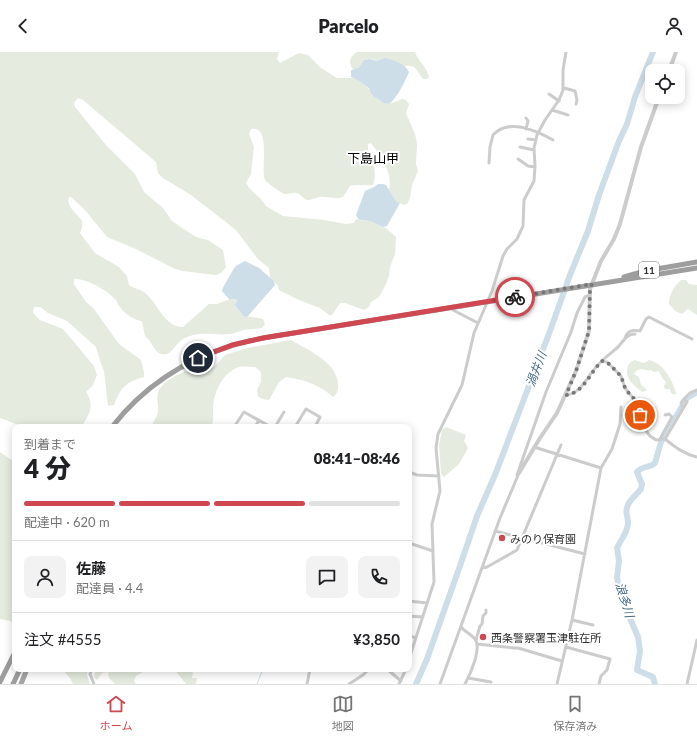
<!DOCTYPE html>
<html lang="ja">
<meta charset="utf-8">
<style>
body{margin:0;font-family:Lato,"Noto Sans JP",sans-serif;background:#f2f2f2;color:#202124;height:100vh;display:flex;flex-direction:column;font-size:15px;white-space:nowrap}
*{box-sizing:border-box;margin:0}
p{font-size:13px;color:#757577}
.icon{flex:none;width:22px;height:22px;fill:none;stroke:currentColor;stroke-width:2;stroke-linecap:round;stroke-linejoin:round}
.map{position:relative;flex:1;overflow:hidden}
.panel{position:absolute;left:12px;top:372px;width:400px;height:248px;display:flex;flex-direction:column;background:#fff;border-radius:8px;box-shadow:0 2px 10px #0003}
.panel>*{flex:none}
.controls{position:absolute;left:645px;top:12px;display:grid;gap:8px}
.controls a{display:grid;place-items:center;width:40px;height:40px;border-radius:8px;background:#fff;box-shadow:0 2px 10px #0003;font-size:20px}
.pin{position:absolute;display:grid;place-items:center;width:34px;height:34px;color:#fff;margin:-17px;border:2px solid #fff;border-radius:50%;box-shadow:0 1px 4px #0007}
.courier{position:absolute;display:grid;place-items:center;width:40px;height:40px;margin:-20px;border:3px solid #cf4851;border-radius:50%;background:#fff;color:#222;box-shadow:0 1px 5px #0007}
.summary em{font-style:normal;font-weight:800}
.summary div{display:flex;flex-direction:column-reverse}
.summary{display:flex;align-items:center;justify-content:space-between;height:68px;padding:0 12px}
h1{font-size:26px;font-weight:800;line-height:30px}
.bar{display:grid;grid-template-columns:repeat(4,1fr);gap:6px 4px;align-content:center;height:48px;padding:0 12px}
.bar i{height:5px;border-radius:3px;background:#e0e0e0}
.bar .active{background:#cf4851}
.bar p{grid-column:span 4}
.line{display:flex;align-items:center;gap:10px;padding:0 12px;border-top:1px solid #e0e0e0}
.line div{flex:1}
.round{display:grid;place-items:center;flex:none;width:42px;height:42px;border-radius:8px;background:#f2f2f2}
header{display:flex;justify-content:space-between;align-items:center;height:52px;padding:0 12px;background:#fff;font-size:18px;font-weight:800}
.dock{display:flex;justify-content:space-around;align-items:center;height:56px;border-top:1px solid #e0e0e0;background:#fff;font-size:11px;color:#757577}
.dock a{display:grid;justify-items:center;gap:2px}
.dock .active{color:#cf4851}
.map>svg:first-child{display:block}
.green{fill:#e5ebdf}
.water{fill:#cedee8}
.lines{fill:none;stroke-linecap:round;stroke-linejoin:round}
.stream{stroke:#cedee8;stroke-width:1}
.river{stroke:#cedee8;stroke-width:6}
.minor{stroke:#ccc;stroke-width:3}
.tertiary{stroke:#ccc;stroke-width:4}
.primary{stroke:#a7a7a7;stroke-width:5}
.trunk{stroke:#9e9e9e;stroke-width:5}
.done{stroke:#787878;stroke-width:4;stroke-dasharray:0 7.2}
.route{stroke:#cf4851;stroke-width:5}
.poi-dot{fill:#cf4851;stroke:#fff;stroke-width:1.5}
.labels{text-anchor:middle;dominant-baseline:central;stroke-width:4;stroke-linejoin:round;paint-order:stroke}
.shield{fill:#fff;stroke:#6d6d6d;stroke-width:1}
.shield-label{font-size:10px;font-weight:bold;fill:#2f2f2f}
.poi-label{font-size:11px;fill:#2f2f2f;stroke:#fff;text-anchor:start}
.water-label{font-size:12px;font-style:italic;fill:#476e88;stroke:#fff}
.quarter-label{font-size:13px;fill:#000;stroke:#fff}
</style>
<header><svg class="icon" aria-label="back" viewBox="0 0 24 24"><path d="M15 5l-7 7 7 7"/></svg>Parcelo<svg class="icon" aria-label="person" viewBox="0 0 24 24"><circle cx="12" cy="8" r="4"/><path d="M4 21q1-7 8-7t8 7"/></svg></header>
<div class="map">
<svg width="697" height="632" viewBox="0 0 697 632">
<rect width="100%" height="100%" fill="#fff"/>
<!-- green -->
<path class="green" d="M0 0H279L277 7 280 11 299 1 308 3 321 16 337 26H356C360 30 364 33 368 36 371 39 373 43 376 46 386 55 392 51 402 47L406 48 409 52 406 61 415 82 417 91 416 112 418 119 412 133 410 146 407 152 404 153 396 149 389 138C393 120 381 105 371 91L368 92C367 98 370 102 372 108 375 114 376 126 373 133 365 134 357 132 350 134L343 145C333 148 329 144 319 145 315 146 311 148 307 148 303 147 301 142 297 141 293 140 289 142 285 142 281 141 267 131 265 128 260 117 272 73 251 77L249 82 254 95 251 122 246 131 250 137 261 147 266 154 283 164 324 168 346 172 354 171 356 167H358C362 170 366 168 371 169 380 171 390 179 396 185L395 202 390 215 389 224 386 232 379 245 371 250 369 255 364 258 345 251H340L332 263H329L320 256 299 248 279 238 278 234 270 225 269 216 257 206 236 178 191 143 163 126 158 121 156 110 83 48 78 46 74 51 75 55 106 93 135 122 144 140 163 156 172 169 196 185 208 188 223 198 226 215 222 220 216 223 182 219 173 216 136 197 107 185 85 158 71 145H69C65 154 78 162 82 169V176L80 181 95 201 119 215 127 224 129 233C134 237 141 237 145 241 158 251 164 275 183 275L209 252H217L233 246 237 249 235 254C237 258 241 259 243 264 250 265 256 265 263 267L265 272 262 276C256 277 249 277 243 278 239 279 236 281 231 282 214 284 200 278 183 287 175 292 171 305 161 302 154 300 152 289 145 284L142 269C133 268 124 261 119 254 118 252 117 250 116 248 109 239 86 226 74 227V232L86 250 94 257 119 292 141 308 144 320V325C126 330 121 335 114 353L108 354 104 319 100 309 96 295 67 269 48 261 40 255H34L33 261 40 268 63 277 94 314 97 323 93 333 86 340C95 353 89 364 81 375H24L0 366Z
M357 0H415C418 9 427 15 429 25L427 27H423C416 19 417 12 405 14 397 9 386 4 376 9L372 7 354 18C347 12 350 4 357 0Z
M681 228H686L689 232 697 233V263L688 257 682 262 675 259 669 252C669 243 674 234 681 228Z
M291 288C308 298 339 311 338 334 338 339 337 342 333 345 318 332 305 328 286 325L279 330 269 348 262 347 258 344 257 338 261 330V320L255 315C250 315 244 314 239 315 222 321 214 340 213 356 213 363 214 369 211 375H152C152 370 157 366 158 360 159 354 156 347 158 341 161 330 176 324 185 319L195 323 207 320 217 312 225 303 247 296Z
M635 308C641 310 643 313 649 308 663 311 672 327 676 341L675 343 671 341 670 337H665L664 334 666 330 662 326 659 319 654 320 651 318C643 319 639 314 634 322L639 325 641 333 647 338 643 340C639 338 631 331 629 327 625 320 627 310 635 308Z
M446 375 466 383 464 389 468 396 459 412 444 425 441 422 439 393 442 378Z
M0 400 10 407 15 409V573L10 569 0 567Z
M62 617H88L87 623 90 632H73L70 626Z
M96 617H143V620L136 624 134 629 136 632H115L109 626 108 620 102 621 97 628 94 625Z
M174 617H200L193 620 192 626H197L196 632H186Z"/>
<!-- water -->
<path class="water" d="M385 6C394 8 405 11 409 20 407 26 396 48 390 51 386 53 383 51 379 48 374 45 370 42 369 36 363 33 357 26 351 25V18C358 17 361 14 364 8H367L370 7 376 9Z
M378 132H383L386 133 396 149 400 151 387 174 383 175C379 173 374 170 370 169 363 168 359 170 356 163L365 139 374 135Z
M245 209 259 216 274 229 275 233 247 265 243 264C241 259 237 258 235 253L237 249 235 247H229L222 239C222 236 234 216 236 214 239 212 242 211 245 209Z"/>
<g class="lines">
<!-- stream -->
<path class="stream" d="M257 632 263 617"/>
<!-- river -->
<path class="river" d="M416 632 427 607 461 511 477 464 495 423 550 279 570 223 588 179 599 143 619 89 627 72 635 45 653 0
M655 632 653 625 637 618 640 599 638 585 626 557 618 530 617 526 619 509 617 496C620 489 625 484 627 476 629 472 628 469 627 464 624 451 634 446 641 437L642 432 637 420C642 414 650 416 655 411L661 390 671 373 687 346 697 340"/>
<!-- minor -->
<path class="minor" d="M564 36 575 39 577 48 576 52
M549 42 559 49
M552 58 568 63
M526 77 528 69 526 66
M528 87 536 88
M520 95 534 98
M518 107 528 114 535 115
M489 111 490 95 493 83C508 66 537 79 553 88
M453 255V258L478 271
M625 286C628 278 632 278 640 279L646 267 649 265 692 287
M602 309 607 310 621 324 625 336 634 347 639 351 640 363 647 380 650 384 656 388 665 387 687 350 684 347 681 351 683 356
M566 343C581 342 587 324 597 314 603 307 611 301 618 295 623 290 626 282 635 282
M684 347 690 341 697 338
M234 375 244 360 271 375
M255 375 259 368
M275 375 284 360
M295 375 306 357 320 365 315 375
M660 387 672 365 669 362 665 363
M665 387C675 395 684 402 697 405
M534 395 601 416
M409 420 417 423 439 424
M517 423 546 340 571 280 577 261 585 245 590 243
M495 479 585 502
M409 491 433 499
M482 516 487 515 517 498 561 393
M409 549 427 551
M409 564 423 565
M572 568 593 573
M461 575C465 580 471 582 475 587 482 596 470 623 465 632
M409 583 415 586
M476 588 480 574 482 572 483 564 486 561V558
M477 592 514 596H518L562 609
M566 595 610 607 607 618 601 624 599 632
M409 607 434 530 432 472 440 439 436 396 438 382 462 333 474 281 492 239 503 204 507 197 517 187 523 174 524 148 534 129 535 114 534 96 537 83 545 68 559 48 563 38V18L566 0
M92 617 90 622 94 632
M387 617 401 629
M468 626 491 630
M307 632 310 617
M349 632 363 623 369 617
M399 632 406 617
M440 632 500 466 519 421
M557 632 572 568 601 416 612 397 620 372 621 355
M687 632 697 588"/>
<!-- tertiary -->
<path class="tertiary" d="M669 19 676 0
M519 421 540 386 557 361 576 319 589 279 590 237 601 209 614 187 620 172 641 95 659 45"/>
<!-- primary -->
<path class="primary" d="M21 632 27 617"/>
<!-- trunk -->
<path class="trunk" d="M624 225 645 219 697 210
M112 375C142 336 184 308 231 294 252 287 273 284 294 281L697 216
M0 630 15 600
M13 632 20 617"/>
</g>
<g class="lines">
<!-- done -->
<path class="done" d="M515 245 592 232 590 237 589 279 576 319 566 343C583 342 591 319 602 309L607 310 621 324 625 336 630 343 639 351 640 363"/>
<!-- route -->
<path class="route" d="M198 306 232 293 263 286 515 245"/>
</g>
<!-- markers -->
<g class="poi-dot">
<circle cx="502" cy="486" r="4"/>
<circle cx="483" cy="585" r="4"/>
</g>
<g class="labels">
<!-- shield labels -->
<rect class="shield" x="639" y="210" width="20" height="16" rx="3"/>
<g class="shield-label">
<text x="649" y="218">11</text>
</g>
<!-- poi labels -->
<g class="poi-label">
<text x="510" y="486">みのり保育園</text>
<text x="491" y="585">西条警察署玉津駐在所</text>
</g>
<!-- water labels -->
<g class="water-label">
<text transform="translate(536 317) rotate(-69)">渦井川</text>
<text transform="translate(625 548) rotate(73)">浪多川</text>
</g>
<!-- quarter labels -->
<g class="quarter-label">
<text x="373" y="106">下島山甲</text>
</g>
</g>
</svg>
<div class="controls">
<a><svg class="icon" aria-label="locate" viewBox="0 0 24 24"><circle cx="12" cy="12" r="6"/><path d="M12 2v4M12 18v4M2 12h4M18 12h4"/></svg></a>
</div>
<div class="pin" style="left:640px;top:363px;background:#ea580c"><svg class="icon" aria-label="bag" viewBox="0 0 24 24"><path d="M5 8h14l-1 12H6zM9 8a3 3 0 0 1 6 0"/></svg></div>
<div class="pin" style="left:198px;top:306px;background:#1f2937"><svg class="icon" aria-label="home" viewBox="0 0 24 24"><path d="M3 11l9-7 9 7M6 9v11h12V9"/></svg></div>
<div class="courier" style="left:515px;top:245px"><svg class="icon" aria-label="bike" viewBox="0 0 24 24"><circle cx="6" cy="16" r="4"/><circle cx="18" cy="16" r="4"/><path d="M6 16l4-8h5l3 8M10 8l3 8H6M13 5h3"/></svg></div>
<section class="panel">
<div class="summary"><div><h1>4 分</h1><p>到着まで</p></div><em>08:41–08:46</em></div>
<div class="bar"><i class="active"></i><i class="active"></i><i class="active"></i><i></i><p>配達中 · 620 m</p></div>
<div class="line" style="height:72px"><a class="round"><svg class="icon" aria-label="person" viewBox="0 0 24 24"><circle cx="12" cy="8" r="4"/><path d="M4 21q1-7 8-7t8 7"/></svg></a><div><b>佐藤</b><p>配達員 · 4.4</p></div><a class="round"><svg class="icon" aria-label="chat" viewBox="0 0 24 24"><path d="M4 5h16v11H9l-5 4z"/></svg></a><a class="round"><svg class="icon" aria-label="phone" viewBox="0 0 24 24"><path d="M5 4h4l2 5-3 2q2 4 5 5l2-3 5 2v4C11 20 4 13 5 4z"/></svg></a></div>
<div class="line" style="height:52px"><div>注文 #4555</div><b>¥3,850</b></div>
</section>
</div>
<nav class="dock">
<a class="active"><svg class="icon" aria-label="home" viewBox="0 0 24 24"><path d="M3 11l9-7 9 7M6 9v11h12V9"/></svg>ホーム</a>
<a><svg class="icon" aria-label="map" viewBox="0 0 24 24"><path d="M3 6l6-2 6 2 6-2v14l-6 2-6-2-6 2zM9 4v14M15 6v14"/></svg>地図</a>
<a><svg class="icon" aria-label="saved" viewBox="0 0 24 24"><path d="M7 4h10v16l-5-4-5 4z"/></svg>保存済み</a>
</nav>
